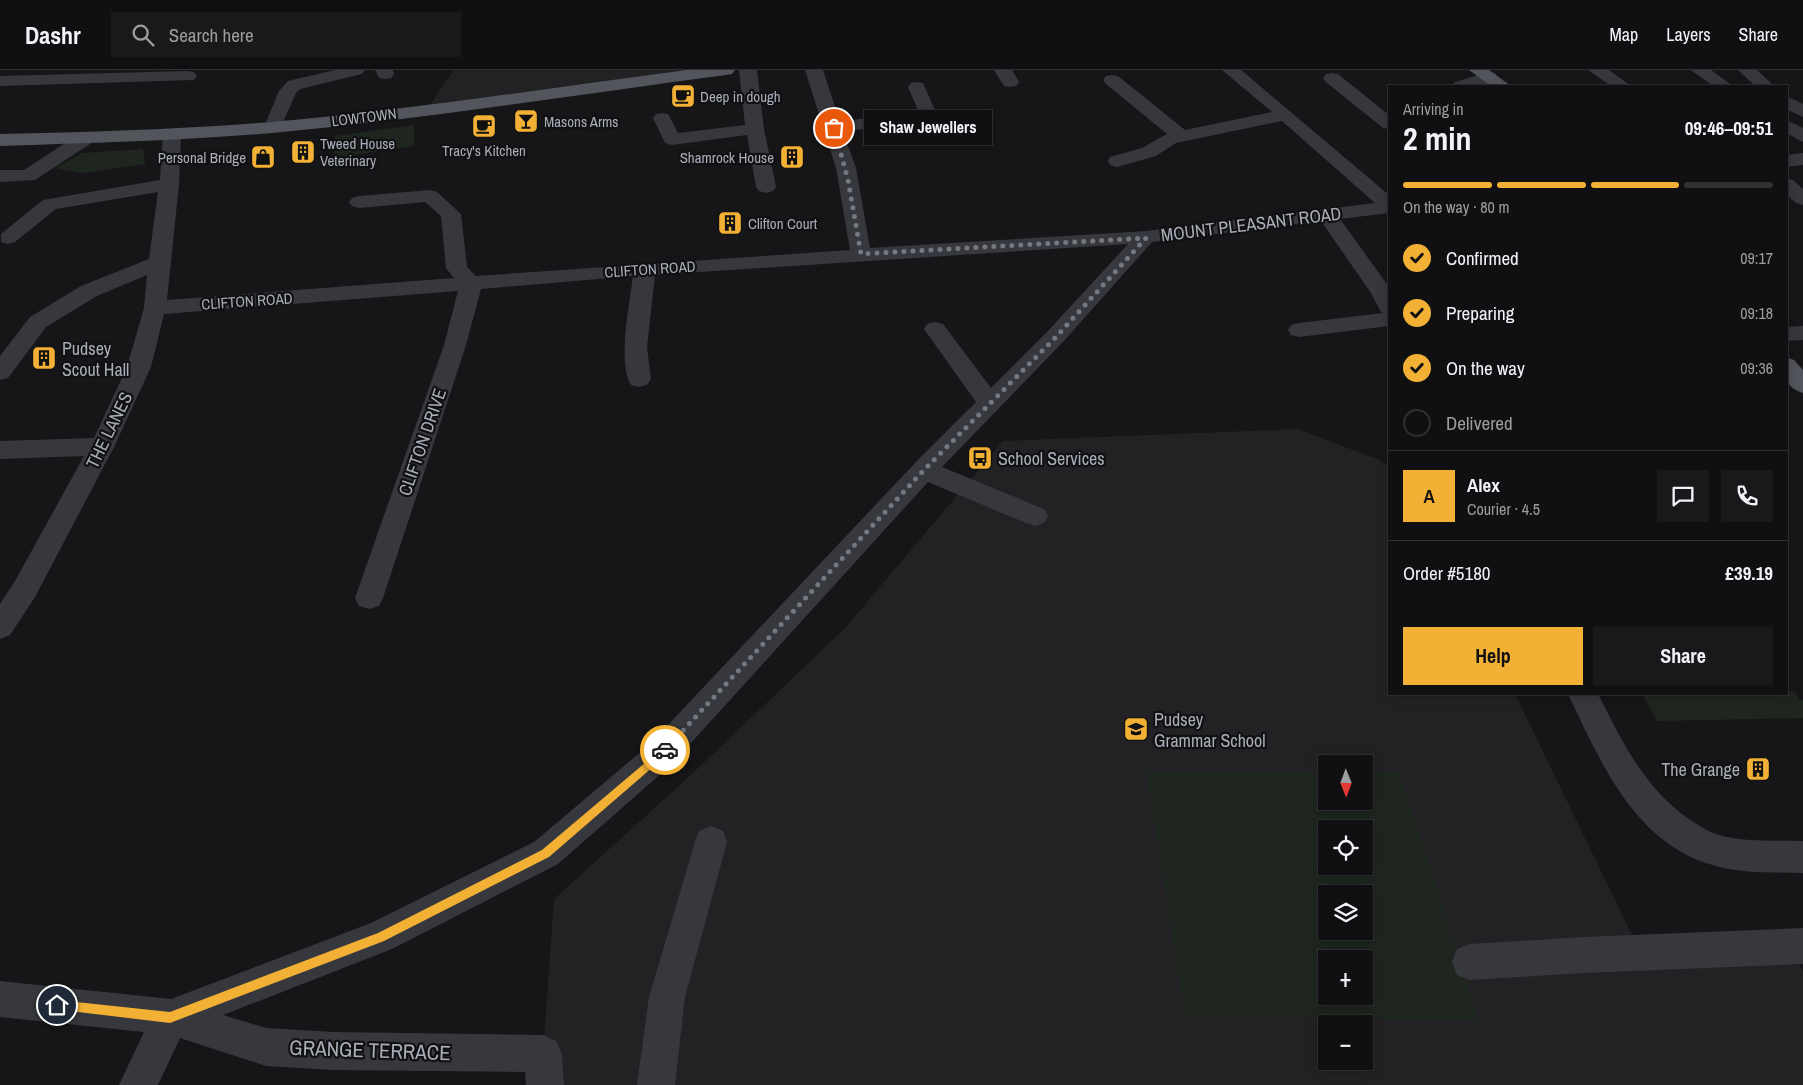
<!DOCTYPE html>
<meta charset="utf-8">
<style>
body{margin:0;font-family:"Archivo Narrow",sans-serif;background:#19191b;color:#f1f3f6;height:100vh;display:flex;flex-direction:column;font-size:19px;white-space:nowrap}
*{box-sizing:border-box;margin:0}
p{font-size:16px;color:#9c9d9f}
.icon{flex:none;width:28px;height:28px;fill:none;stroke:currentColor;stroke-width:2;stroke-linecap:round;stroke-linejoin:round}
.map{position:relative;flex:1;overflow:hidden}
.details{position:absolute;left:1388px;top:15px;width:400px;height:610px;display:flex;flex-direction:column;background:#101012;border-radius:0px;box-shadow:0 2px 12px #0003,0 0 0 1px #303032}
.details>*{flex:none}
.needle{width:32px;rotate:179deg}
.fabs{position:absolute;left:1318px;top:685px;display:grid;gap:10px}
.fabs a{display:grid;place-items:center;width:55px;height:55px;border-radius:0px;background:#101012;box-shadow:0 2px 12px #0003,0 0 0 1px #303032;font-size:25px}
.pin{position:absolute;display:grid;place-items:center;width:42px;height:42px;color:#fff;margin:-21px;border:2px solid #fff;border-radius:50%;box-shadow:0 1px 5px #0007}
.courier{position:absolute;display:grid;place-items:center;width:50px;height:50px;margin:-25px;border:4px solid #f2b134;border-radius:50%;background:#fff;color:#222;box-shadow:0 1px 6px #0007}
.bubble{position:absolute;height:35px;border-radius:0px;background:#101012;box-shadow:0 2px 12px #0003,0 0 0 1px #303032;font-size:16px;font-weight:800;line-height:35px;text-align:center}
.headline em{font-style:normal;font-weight:800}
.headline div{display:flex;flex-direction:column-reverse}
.headline{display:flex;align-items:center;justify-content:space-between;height:85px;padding:0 15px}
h1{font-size:32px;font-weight:800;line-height:38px}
.bar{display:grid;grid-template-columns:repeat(4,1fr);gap:8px 5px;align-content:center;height:60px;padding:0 15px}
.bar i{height:6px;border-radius:4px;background:#303032}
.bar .active{background:#f2b134}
.bar p{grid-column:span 4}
.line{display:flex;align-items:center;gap:12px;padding:0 15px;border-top:1px solid #303032}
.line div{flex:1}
.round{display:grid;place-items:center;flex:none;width:52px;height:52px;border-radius:0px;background:#19191b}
ol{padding:0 15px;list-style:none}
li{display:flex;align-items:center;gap:15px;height:55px}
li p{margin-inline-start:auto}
li .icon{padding:5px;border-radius:50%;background:#f2b134;color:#111;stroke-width:4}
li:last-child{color:#9c9d9f}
li i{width:28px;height:28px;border:2px solid #303032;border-radius:50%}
.cta{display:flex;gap:10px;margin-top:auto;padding:10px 15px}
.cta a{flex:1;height:58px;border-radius:0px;background:#f2b134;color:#111;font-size:20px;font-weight:800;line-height:58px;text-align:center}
.cta a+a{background:#19191b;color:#f1f3f6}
header{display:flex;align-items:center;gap:30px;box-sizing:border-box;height:70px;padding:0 25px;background:#101012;border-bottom:1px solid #303032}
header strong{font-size:24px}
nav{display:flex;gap:28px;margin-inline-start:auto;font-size:18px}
.search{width:350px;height:45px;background:#19191b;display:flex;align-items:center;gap:12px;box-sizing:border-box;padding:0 18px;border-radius:0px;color:#9c9d9f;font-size:19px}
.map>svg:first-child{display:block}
.built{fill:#222225;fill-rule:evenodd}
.green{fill:#1e261f;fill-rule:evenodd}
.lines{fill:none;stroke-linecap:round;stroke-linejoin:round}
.minor{fill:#37383d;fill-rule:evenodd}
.major{fill:#53555c;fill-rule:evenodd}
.route{fill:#f2b134}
.done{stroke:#757880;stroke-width:5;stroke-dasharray:0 9}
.labels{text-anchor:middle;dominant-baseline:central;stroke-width:4.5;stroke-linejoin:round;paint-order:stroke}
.far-poi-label{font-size:15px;fill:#a8adb8;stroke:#111113;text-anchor:start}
.far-street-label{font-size:15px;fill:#a8adb8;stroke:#111113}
.street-label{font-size:18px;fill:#a8adb8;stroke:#111113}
.poi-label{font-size:18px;fill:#a8adb8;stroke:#111113;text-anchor:start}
.near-street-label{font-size:21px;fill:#a8adb8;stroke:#111113}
</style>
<header>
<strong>Dashr</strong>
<div class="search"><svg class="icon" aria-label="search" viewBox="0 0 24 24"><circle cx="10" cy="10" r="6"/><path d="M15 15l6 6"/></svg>Search here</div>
<nav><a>Map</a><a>Layers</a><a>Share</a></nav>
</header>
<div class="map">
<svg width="1803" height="1015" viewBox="0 0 1803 1015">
<rect width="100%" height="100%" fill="#161618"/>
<!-- built -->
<path class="built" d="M454 0H726L427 39Z
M1298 359 1377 389 1389 396V624H1515L1635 871 1784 865 1803 902V1015H545L543 984 554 829 692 704 846 557 1003 371ZM1326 694H1364V731H1326ZM1326 759H1364V796H1326ZM1326 824H1364V861H1326ZM1326 889H1364V926H1326ZM1326 954H1364V991H1326Z"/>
<!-- green -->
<path class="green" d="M414 55V76L333 88 335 66Z
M143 79 145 94 83 103 56 98 82 83Z
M1794 621 1799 630H1803V648L1657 651 1642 624H1786V622Z
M1146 701 1326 702V731H1364V702H1399L1479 950 1185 946ZM1326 759H1364V796H1326ZM1326 824H1364V861H1326ZM1326 889H1364V926H1326Z"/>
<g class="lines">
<!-- minor -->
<path class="minor" d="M335 0H365L362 4 300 19 296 23 279 61 273 62 267 61 264 57 279 21 288 11Z
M375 0H393L394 4 391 8 385 9 379 8Z
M739 0H757L764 59 776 117 773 121 766 123 759 121 756 117 747 65 672 75 665 73 653 48 656 44 662 43 668 44 678 63 745 55Z
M805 0H823L840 52 918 40 908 17 911 13 917 12 923 13 948 70 946 74 939 76 932 74 922 50 843 62 856 98 870 178 1146 161 1375 133 1282 51 1176 73 1156 86 1117 97 1110 95 1108 91 1110 87 1142 78 1167 64 1106 14 1103 10 1106 6 1112 5 1118 6 1185 60 1272 42 1222 0H1241L1389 125V143L1340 149 1389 217V256L1299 267 1291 265 1288 260 1291 255 1299 253 1383 243 1381 242 1371 223 1321 151 1152 172 1063 272 942 397 1044 439 1048 446 1044 453 1035 456 1026 453 928 412 671 695 558 794 392 879 223 945 266 958 333 962 543 965 556 971 562 984 564 1015H526L525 1002 333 1000 266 996 180 968 158 1015H119L144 962 0 947V911L171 929 371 853 534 772 649 675 915 393 976 332 924 259 927 254 935 252 943 254 991 318 1047 262 1128 174 655 205 647 277 651 309 647 315 639 317 631 315C617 293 630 232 633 206L481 219 466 275 383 528 379 536 369 539 359 536 355 528 444 275 458 221 164 244 151 297 114 377 35 527 10 565 0 569V534L15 511 84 386 0 389V371L94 368 127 297 144 238 147 205 97 226 46 257 8 308 0 310V286L30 247 81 216 149 189 158 122 56 139 15 172 8 174 1 172V164L43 130 160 110 163 65 166 61 172 59 178 61 181 65 179 114 167 230 454 208 446 198 441 146 425 132 359 138 352 136 349 132 352 128 359 126 430 120 437 122 461 144 467 197 476 206 850 180 836 98Z
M994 0H1012L1019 12 1016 16 1010 17 1004 16Z
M1588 0H1609L1631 16H1611Z
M1691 0H1711L1733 16H1713Z
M1738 0H1757L1774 16H1755Z
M188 1 194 2 197 6 194 10 0 16V6Z
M1489 2 1495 3 1498 7C1489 19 1465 17 1452 16L1455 12Z
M1332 3 1338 4 1389 45V59L1383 58 1326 12 1323 8 1326 4Z
M1786 26 1803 34V47L1786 39Z
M1786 50 1803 58V72L1786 63Z
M86 62 93 64 95 68 93 72 35 110 0 112V100H24L79 64Z
M1803 83V95L1786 97V85Z
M1786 108 1793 110 1803 119V135L1796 133 1786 124Z
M1803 256V270L1786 271V257Z
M1568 624H1598C1622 671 1644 718 1689 749 1697 754 1706 761 1716 764 1742 773 1775 770 1803 771V803C1774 802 1744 804 1716 796 1635 775 1601 693 1568 624Z
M711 756 723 761 727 772 685 927 675 1015H637L649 927 695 772 699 761Z
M1803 858V894L1583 903 1470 910 1457 905 1452 892 1457 879 1470 874 1583 867Z"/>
<!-- major -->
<path class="major" d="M687 0H735L732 4 726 5C575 25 424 49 272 63 181 71 91 73 0 76V64C91 62 181 59 271 52 410 40 549 18 687 0Z
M1469 0H1489L1511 16H1491Z
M1786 287 1794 290 1803 300V323C1783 317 1786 305 1786 287Z"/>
</g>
<!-- route -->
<path class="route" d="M665 676 670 680 669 683 549 787 384 871 170 953 53 939 52 935 53 931 57 930 170 942 378 863 542 780Z"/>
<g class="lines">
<!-- done -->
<path class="done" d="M665 680 924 400 1055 268 1146 168 861 184 848 110 834 58"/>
</g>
<!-- icons -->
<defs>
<symbol id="cafe-square" viewBox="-11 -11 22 22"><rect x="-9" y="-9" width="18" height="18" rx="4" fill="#f2b134" stroke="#111113"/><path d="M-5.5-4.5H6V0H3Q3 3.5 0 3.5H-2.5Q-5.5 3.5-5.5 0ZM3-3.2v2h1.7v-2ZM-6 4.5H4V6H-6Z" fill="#111"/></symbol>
<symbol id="bar-square" viewBox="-11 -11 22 22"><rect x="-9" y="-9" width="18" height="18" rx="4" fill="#f2b134" stroke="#111113"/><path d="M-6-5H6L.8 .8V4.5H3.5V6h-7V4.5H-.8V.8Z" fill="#111"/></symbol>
<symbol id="building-square" viewBox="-11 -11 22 22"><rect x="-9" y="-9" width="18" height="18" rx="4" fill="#f2b134" stroke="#111113"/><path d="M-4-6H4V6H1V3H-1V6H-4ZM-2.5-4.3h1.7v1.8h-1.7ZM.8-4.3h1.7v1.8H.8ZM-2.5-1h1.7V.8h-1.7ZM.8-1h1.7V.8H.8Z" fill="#111"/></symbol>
<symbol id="shop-square" viewBox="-11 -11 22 22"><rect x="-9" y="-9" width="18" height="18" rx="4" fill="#f2b134" stroke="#111113"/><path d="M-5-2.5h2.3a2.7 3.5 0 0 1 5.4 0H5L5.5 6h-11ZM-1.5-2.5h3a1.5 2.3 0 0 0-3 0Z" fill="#111"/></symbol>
<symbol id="bus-square" viewBox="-11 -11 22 22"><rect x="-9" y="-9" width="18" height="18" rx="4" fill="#f2b134" stroke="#111113"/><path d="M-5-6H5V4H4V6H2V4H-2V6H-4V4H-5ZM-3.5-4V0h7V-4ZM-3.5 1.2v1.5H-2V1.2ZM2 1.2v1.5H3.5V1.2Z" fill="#111"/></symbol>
<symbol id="school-square" viewBox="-11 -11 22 22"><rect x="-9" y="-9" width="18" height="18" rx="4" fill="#f2b134" stroke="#111113"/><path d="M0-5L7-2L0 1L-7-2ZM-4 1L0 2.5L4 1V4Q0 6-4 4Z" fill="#111"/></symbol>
</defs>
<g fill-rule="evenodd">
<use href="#cafe-square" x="669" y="12" width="28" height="28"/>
<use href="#bar-square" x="512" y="37" width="28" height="28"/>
<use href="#cafe-square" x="470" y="42" width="28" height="28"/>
<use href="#building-square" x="289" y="68" width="28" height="28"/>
<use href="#shop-square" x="249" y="73" width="28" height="28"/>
<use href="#building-square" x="778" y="73" width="28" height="28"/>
<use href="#building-square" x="716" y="139" width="28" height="28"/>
<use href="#building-square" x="30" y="274" width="28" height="28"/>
<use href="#bus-square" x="966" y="374" width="28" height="28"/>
<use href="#school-square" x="1122" y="645" width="28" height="28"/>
<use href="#building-square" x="1744" y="685" width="28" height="28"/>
</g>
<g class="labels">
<!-- far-poi labels -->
<g class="far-poi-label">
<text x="700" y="26">Deep in dough</text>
<text x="544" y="51">Masons Arms</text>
<text x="320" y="73">Tweed House<tspan x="320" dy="17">Veterinary</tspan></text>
<text x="484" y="80" text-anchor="middle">Tracy's Kitchen</text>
<text x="246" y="87" text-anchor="end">Personal Bridge</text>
<text x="774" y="87" text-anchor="end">Shamrock House</text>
<text x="748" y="153">Clifton Court</text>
</g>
<!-- far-street labels -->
<g class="far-street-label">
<text transform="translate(364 47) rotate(-7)">LOWTOWN</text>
<text transform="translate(650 199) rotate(-4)">CLIFTON ROAD</text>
<text transform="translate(247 231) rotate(-4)">CLIFTON ROAD</text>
</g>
<!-- street labels -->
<g class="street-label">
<text transform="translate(1251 154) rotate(-7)">MOUNT PLEASANT ROAD</text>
<text transform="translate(109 360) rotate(-64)">THE LANES</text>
<text transform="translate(422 372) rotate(-71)">CLIFTON DRIVE</text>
</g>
<!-- poi labels -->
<g class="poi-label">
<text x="62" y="278">Pudsey<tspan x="62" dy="21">Scout Hall</tspan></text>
<text x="998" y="388">School Services</text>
<text x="1154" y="649">Pudsey<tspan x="1154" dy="21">Grammar School</tspan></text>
<text x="1740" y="699" text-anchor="end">The Grange</text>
</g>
<!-- near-street labels -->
<g class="near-street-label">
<text transform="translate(370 980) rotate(2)">GRANGE TERRACE</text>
</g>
</g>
</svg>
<div class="fabs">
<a><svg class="needle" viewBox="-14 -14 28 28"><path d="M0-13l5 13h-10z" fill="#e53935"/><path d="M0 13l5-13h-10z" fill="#9c9d9f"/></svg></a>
<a><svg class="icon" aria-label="locate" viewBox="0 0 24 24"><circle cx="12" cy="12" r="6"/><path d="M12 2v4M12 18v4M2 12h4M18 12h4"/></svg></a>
<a><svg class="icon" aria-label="layers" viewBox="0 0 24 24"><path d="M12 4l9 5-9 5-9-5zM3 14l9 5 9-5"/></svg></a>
<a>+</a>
<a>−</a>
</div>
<div class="pin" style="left:834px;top:58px;background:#ea580c"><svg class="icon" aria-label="bag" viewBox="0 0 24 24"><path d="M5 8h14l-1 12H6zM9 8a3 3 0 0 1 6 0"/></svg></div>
<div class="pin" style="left:57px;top:935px;background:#1f2937"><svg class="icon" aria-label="home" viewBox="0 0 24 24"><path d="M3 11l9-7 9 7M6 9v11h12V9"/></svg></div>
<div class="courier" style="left:665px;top:680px"><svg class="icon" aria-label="car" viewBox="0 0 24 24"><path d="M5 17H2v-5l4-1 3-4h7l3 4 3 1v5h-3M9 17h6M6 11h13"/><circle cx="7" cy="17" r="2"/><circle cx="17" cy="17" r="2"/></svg></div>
<div class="bubble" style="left:864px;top:40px;width:128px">Shaw Jewellers</div>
<section class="details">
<div class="headline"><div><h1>2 min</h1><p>Arriving in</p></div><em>09:46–09:51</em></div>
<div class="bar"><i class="active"></i><i class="active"></i><i class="active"></i><i></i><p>On the way · 80 m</p></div>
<ol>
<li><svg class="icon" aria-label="check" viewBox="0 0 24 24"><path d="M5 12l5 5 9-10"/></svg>Confirmed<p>09:17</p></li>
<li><svg class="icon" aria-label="check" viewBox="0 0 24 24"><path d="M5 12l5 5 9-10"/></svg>Preparing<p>09:18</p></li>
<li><svg class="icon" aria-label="check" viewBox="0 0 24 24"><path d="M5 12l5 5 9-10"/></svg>On the way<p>09:36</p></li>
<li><i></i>Delivered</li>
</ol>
<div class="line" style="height:90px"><b class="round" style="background:#f2b134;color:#111">A</b><div><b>Alex</b><p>Courier · 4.5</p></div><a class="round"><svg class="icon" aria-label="chat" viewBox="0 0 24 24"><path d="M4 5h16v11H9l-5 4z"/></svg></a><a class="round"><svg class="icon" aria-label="phone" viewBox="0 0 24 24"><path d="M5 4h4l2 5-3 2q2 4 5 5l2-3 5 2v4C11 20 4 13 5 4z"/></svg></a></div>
<div class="line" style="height:65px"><div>Order #5180</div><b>£39.19</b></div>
<div class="cta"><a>Help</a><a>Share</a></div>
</section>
</div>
